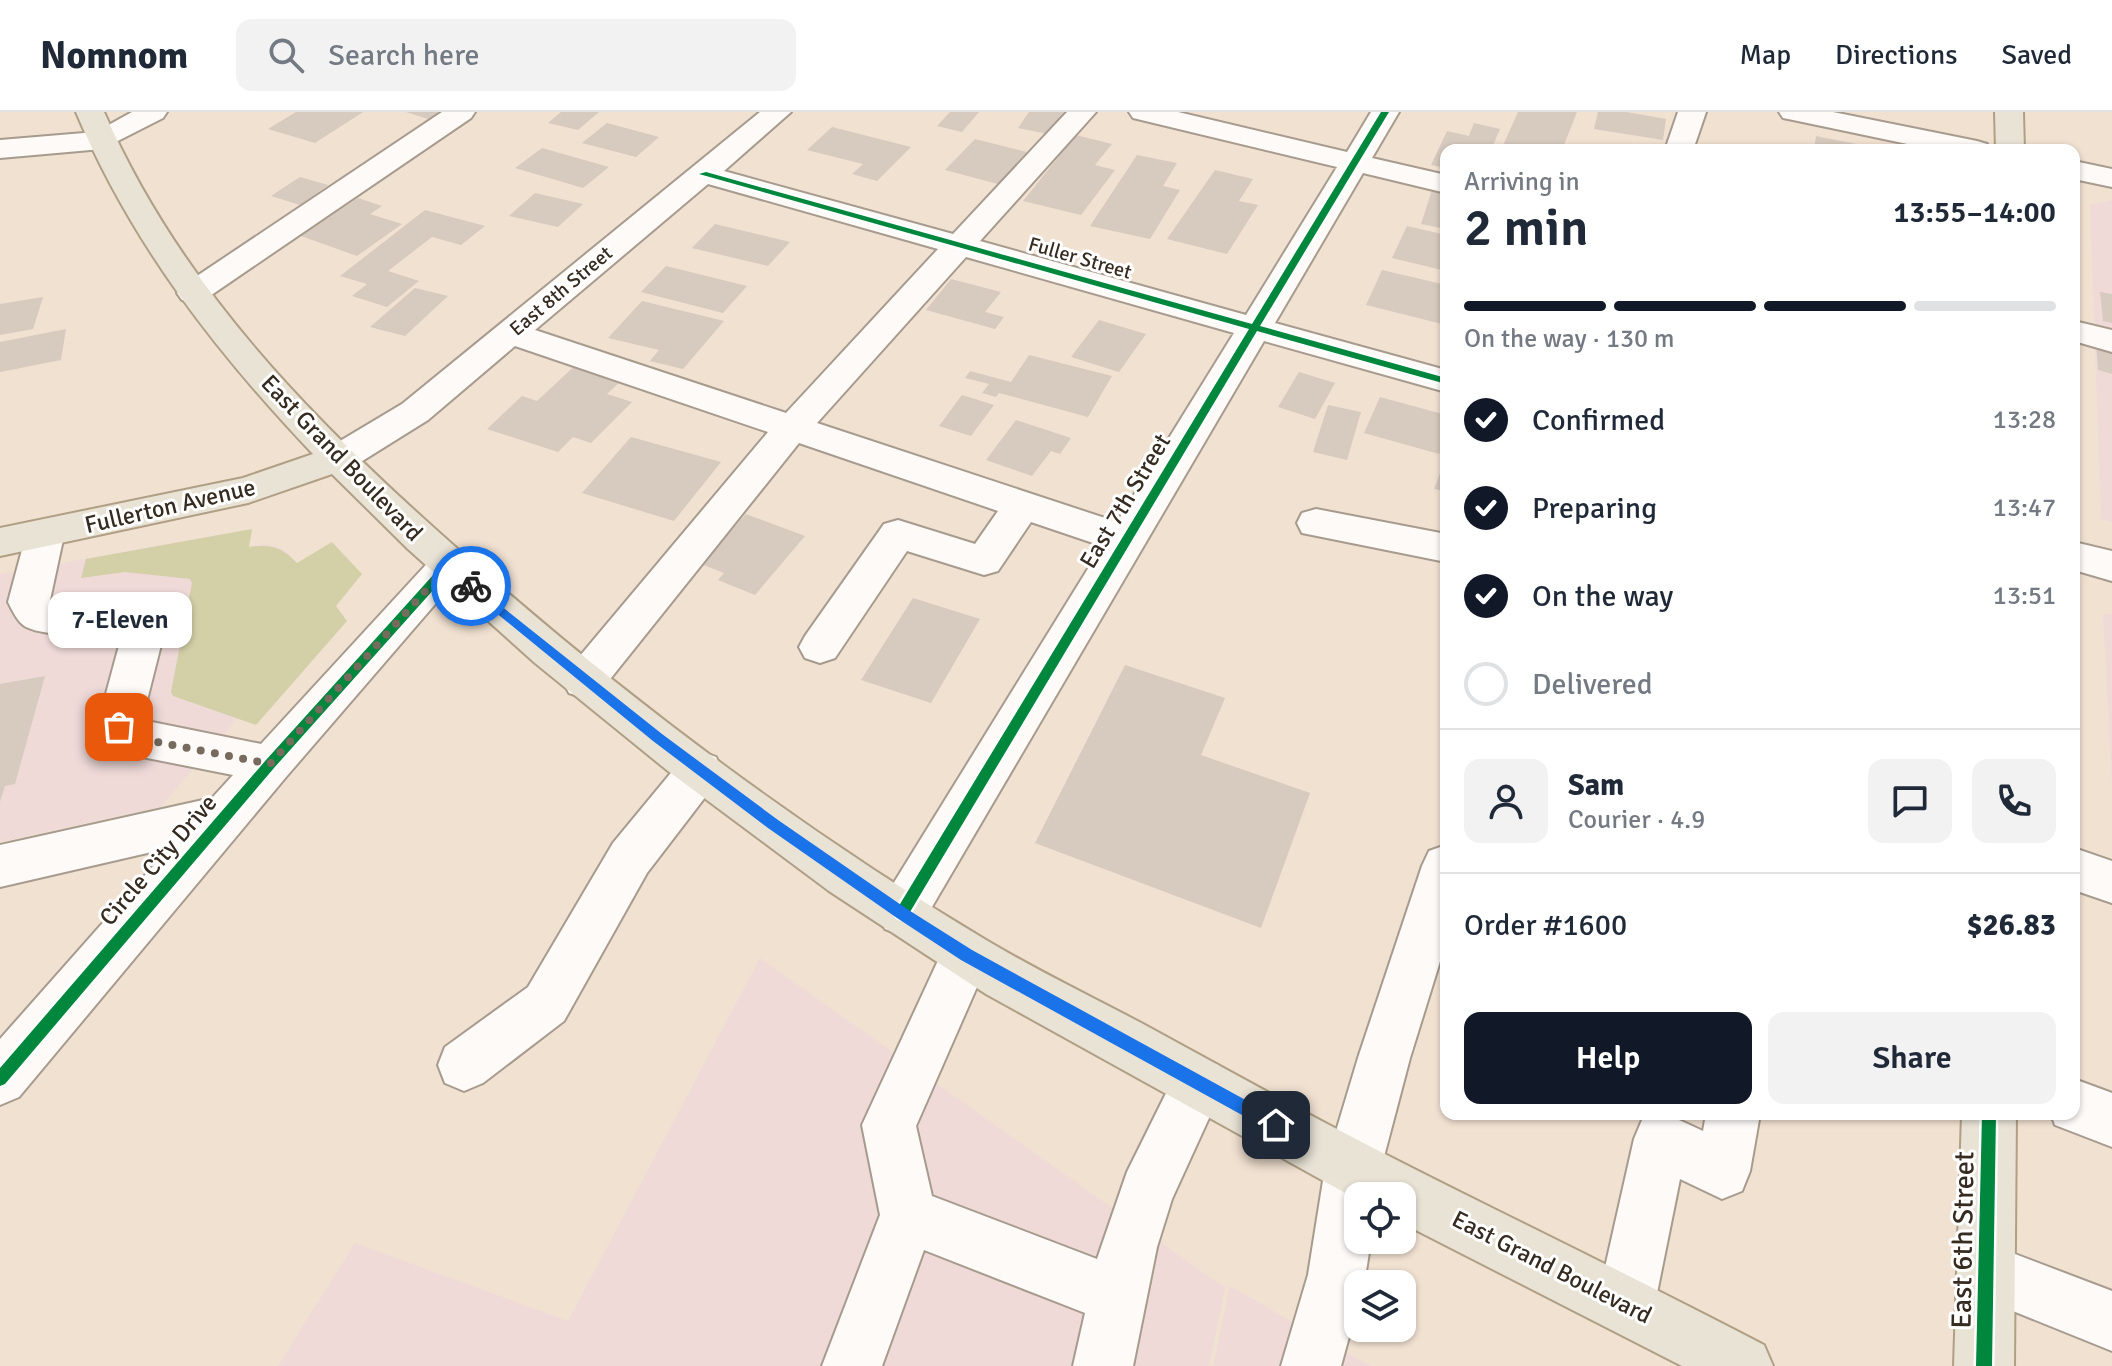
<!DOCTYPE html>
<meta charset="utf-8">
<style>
body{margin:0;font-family:Signika,sans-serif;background:#f2f2f3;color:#1f2937;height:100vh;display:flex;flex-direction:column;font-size:30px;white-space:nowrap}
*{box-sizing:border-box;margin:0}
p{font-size:26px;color:#747a83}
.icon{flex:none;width:44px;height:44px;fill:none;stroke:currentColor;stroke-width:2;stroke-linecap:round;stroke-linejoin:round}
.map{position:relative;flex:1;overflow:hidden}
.drawer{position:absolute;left:1440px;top:32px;width:640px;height:976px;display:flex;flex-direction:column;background:#fff;border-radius:16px;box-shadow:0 2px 6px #0004}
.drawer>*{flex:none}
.tools{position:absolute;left:1344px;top:1070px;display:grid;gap:16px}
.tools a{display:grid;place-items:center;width:72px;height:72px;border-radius:16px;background:#fff;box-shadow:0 2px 6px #0004;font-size:40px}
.pin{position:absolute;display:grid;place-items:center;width:68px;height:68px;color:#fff;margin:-34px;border-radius:16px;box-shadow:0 4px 12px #0006}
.courier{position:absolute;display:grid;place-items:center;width:80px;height:80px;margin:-40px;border:6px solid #1a73e8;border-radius:50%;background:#fff;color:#222;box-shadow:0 2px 10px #0007}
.bubble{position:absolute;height:56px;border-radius:16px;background:#fff;box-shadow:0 2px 6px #0004;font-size:26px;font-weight:600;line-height:56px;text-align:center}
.overview em{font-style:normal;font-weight:600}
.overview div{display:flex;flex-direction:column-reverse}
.overview{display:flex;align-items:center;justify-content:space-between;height:136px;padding:0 24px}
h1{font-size:52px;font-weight:600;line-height:60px}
.bar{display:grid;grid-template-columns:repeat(4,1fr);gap:12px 8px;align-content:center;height:96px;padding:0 24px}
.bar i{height:10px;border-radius:6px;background:#e0e1e3}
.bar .active{background:#111827}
.bar p{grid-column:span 4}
.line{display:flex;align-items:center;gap:20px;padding:0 24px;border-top:2px solid #e0e1e3}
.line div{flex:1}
.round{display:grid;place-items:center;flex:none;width:84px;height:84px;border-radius:16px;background:#f2f2f3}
ol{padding:0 24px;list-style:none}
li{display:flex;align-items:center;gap:24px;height:88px}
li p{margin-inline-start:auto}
li .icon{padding:8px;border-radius:50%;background:#111827;color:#fff;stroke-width:4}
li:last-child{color:#747a83}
li i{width:44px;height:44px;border:4px solid #e0e1e3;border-radius:50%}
.button{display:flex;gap:16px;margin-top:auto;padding:16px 24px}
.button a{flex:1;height:92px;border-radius:16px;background:#111827;color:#fff;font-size:32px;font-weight:600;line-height:92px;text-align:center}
.button a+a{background:#f2f2f3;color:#1f2937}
header{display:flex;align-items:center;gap:48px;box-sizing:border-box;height:112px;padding:0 40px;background:#fff;border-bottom:2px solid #e0e1e3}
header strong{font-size:38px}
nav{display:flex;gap:44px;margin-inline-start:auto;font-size:28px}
.search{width:560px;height:72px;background:#f2f2f3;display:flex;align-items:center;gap:20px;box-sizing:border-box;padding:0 28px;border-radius:16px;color:#747a83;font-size:30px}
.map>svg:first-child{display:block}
.commercial{fill:#efdad8}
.green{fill:#d3cfa7}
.building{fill:#d7cabe}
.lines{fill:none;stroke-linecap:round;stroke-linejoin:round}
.minor-casing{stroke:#a79b8e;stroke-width:4}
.major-casing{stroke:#b09f85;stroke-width:4}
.minor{fill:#fdfaf8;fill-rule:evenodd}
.major{fill:#e9e3d6;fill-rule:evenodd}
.cycleway-casing{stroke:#fff;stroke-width:5}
.cycleway{fill:#00873e;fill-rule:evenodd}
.route{fill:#1a73e8}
.done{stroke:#776b5e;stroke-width:8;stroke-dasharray:0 14.4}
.labels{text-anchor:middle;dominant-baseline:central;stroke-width:6;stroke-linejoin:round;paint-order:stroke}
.far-street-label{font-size:20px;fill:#362b20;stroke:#fff}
.street-label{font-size:24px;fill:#362b20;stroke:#fff}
.near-street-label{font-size:28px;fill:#362b20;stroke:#fff}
</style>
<header>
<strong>Nomnom</strong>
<div class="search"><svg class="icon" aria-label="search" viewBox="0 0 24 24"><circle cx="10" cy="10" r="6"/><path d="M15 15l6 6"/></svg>Search here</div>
<nav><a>Map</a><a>Directions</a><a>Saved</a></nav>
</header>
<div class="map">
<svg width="2112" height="1254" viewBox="0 0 2112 1254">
<rect width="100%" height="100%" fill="#f1e1d1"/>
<!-- commercial -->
<path class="commercial" d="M2112 88V410L2101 407 2090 93Z
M252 417 249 435 266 432 285 438 336 494 160 695 0 730V462Z
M2112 502V671L2103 503Z
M760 846 1225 1176 1209 1254H278L355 1131 568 1209Z
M1230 1174 1319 1225 1371 1254H1213Z"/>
<!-- green -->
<path class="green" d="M252 417 249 435C271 432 282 435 297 451L332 430 362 462 336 494 347 509 256 613 173 584 171 580 192 471 190 467 125 460 81 466 86 447Z"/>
<!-- building -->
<path class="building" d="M296 0H363L315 31 268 17Z
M406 0H443L431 8Z
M561 0H599L578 18 548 11Z
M950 0H979L962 20 937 14Z
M1029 0H1064L1048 22 1018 16Z
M1518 0H1577L1562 38H1501Z
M1598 0H1627L1666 7 1663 28 1594 17Z
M607 11 659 25 636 45 582 31Z
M1474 11 1500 17 1491 38H1446V56L1431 53 1447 19 1469 24Z
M832 15 911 35 877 69 852 62 863 52 807 38Z
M1076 23 1112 32 1095 53 1115 58 1081 103 1023 89Z
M1816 24 1881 37V38H1814Z
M975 27 1027 40 998 72 945 58Z
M542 36 609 55 583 76 515 56Z
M1137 43 1177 51 1163 74 1180 78 1150 127 1090 114Z
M1215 58 1253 67 1239 89 1258 93 1227 142 1167 127Z
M300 65 328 73 300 93 271 84Z
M1432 78 1446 81V117L1421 112Z
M535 81 583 92 558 115 509 104Z
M358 86 382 94 370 102 402 112 357 144 301 124Z
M425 98 485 114 461 133 432 125 388 159 419 169 387 195 352 184 367 172 340 164Z
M715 112 790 130 768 154 692 136Z
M1407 114 1446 123V159L1392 146Z
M666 154 747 174 723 201 641 180Z
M1382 158 1446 173V213L1366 193Z
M951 167 1001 180 985 200 1004 205 995 217 926 198Z
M415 176 448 184 405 224 370 215Z
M2100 180 2112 182V211L2103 209Z
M43 185 33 217 0 223V192Z
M642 189 724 209 683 257 650 249 659 238 608 226Z
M1099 208 1146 222 1119 260 1071 245Z
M66 217 61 248 0 260V230Z
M2096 230 2112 233V262L2098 258Z
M1029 243 1112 264 1088 305 999 281 996 285 982 281 989 272 965 266 970 259 1011 270Z
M580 249 626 264 607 282 632 290 591 331 573 325 558 340 487 317 522 284 537 289Z
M1299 260 1335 271 1315 307 1278 295Z
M962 283 994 293 971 324 939 314Z
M1380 285 1446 303V324L1439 342 1364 321Z
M1328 293 1361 300 1347 348 1313 340Z
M1016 308 1071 326 1060 342 1051 339 1032 364 986 348Z
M631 325 721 350 674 409 582 381Z
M1446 345V380L1434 377Z
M746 402 805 424 755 483 718 468 724 461 701 452Z
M913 486 980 507 931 591 861 568Z
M1125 553 1225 586 1201 643 1310 681 1261 816 1035 731Z
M45 564 15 672 5 674 0 690V572Z"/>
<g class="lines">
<defs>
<path id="minor" d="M132 0H167L163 6 102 37 0 46V28L96 20Z
M442 0H475L471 6 204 188 193 191 182 188 177 181 182 174Z
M760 0H791L724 59 953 122 1067 0H1096L980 129 1246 203 1337 55 1133 6 1129 0H1178L1347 40 1371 0H1399L1372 46 1446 63V81L1363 61 1275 211 1446 258V280L1264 229 919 817 902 823 885 817 878 801 885 785 1102 434 1031 410 998 459 984 463 907 439 835 546 820 551 805 546 799 535 805 524 884 412 898 408 975 432 998 399 799 331 599 581 584 586 569 581 563 569 569 557 768 320 515 234 428 308 351 356 338 360 325 356 320 347 325 338 402 292ZM708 72 938 137 786 301 535 218ZM966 145 1234 221 1117 410 817 311Z
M1678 0H1706L1693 38H1665Z
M1779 0H1833L1977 29 1987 32 1991 38H1936L1793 8 1783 6Z
M2074 49 2112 57V75L2074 67Z
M2074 209 2112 218V240L2074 229Z
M1316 397 1446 422V450L1302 421 1297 411 1302 401Z
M45 409 59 413 64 423 50 488 102 492 151 508 162 529 142 608 261 632 434 444 448 439 462 444 468 454 286 665 19 985 0 993V927L169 736 0 775V733L212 686 233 663 132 643C115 637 105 631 97 615L120 530C92 520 49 526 26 515 18 511 12 498 8 490L26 423 31 413Z
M2074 430 2112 439V469L2074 458Z
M700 639 716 645 722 658 716 671 647 761 564 909 483 971 464 979 445 971 438 953 445 935 528 875 613 731 684 645Z
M1446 733V830L1410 946 1381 1056 1377 1084H1358V1128H1371L1364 1172H1358V1192L1341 1254H1281L1308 1163 1325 1056 1358 946 1422 754 1429 739Z
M2074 736 2112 749V791L2074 778Z
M966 820 984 827 991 843 916 1014 932 1084 1097 1147 1127 1060 1180 953 1199 945 1218 953 1225 971 1172 1087 1157 1135 1133 1254H1073L1085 1201 924 1138 882 1254H822L880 1103 862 1013 948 827Z
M2074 967 2112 981V1035L2055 1013 2051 1002H2074Z
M1656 1002H1666L1703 1019 1706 1002H1760L1750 1059 1742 1079 1722 1087 1680 1067 1655 1191 1647 1212 1626 1220 1605 1212 1597 1191 1634 1027 1642 1008Z
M1986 1131 2112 1179V1239L1966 1180 1957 1160 1966 1140Z"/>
<path id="major" d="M76 0H104C181 175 311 307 452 432 617 579 797 715 986 828 1038 859 1092 885 1145 913 1222 955 1299 998 1377 1038 1506 1104 1636 1166 1764 1233L1773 1254H1682L1402 1111V1084H1358V1088L986 882 829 779 668 659 535 551 408 437 332 362 248 391 0 444V416L243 366 313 342C216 240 131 131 76 0Z
M1995 0H2023L2024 38H1996Z
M1962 1002H2016L2014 1254H1954Z"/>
</defs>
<!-- minor casing -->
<use href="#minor" class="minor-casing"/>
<!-- major casing -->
<use href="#major" class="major-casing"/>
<!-- minor -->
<use href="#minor" class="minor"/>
<!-- major -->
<use href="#major" class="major"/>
<defs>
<path id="cycleway" d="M1381 0H1389L1260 214 1446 266V272L1257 219 907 805 902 807 897 805 895 801 897 797 1249 217 699 62 706 60 1252 212Z
M448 450 453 454 452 457 274 656 5 972 0 974V956L266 648 444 451Z
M1982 1002H1996L1992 1254H1976Z"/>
</defs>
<!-- cycleway casing -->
<use href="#cycleway" class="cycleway-casing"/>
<!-- cycleway -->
<use href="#cycleway" class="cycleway"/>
</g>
<!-- route -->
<path class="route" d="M471 470 662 622 778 708 907 797 972 838 1282 1008V1019H1271L961 848 897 806 768 716 653 629 467 477V471Z"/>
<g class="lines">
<!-- done -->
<path class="done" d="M119 615 132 625 270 652 448 454 471 474"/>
</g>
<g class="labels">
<!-- far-street labels -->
<g class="far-street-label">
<text transform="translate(1080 146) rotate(16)">Fuller Street</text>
<text transform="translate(561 179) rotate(-40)">East 8th Street</text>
</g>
<!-- street labels -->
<g class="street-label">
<text transform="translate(342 346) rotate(46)">East Grand Boulevard</text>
<text transform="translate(1125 389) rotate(-59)">East 7th Street</text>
<text transform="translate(170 394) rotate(-13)">Fullerton Avenue</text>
<text transform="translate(158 748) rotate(-49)">Circle City Drive</text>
<text transform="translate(1552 1155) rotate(27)">East Grand Boulevard</text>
</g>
<!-- near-street labels -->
<g class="near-street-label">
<text transform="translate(1963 1128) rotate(-89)">East 6th Street</text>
</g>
</g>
</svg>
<div class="tools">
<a><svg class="icon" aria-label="locate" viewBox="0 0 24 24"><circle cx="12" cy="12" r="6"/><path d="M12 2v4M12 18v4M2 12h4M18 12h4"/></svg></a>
<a><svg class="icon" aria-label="layers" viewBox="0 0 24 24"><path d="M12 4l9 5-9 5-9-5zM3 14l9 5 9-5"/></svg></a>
</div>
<div class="pin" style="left:119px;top:615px;background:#ea580c"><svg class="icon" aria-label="bag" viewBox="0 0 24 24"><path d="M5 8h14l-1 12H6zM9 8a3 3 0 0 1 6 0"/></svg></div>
<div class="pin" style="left:1276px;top:1013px;background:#1f2937"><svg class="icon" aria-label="home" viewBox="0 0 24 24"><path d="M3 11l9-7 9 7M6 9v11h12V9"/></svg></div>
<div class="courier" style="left:471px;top:474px"><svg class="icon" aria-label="bike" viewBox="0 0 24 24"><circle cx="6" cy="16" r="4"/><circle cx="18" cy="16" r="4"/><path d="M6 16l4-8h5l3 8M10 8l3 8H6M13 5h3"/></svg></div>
<div class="bubble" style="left:48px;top:480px;width:144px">7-Eleven</div>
<section class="drawer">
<div class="overview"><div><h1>2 min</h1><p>Arriving in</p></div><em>13:55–14:00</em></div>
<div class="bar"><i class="active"></i><i class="active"></i><i class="active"></i><i></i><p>On the way · 130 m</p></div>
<ol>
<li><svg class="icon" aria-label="check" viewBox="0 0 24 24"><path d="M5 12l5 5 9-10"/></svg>Confirmed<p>13:28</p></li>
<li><svg class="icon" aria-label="check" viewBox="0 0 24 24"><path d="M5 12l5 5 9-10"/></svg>Preparing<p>13:47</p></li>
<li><svg class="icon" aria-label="check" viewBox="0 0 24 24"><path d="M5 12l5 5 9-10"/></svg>On the way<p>13:51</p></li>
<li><i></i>Delivered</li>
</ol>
<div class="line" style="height:144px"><a class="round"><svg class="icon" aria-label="person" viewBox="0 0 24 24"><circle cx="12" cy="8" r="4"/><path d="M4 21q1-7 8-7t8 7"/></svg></a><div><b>Sam</b><p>Courier · 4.9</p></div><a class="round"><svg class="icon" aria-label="chat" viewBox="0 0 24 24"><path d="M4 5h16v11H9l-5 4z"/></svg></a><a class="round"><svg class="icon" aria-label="phone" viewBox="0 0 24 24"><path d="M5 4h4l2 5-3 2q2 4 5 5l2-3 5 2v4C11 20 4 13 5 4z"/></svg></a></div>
<div class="line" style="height:104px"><div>Order #1600</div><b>$26.83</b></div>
<div class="button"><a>Help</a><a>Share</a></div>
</section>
</div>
